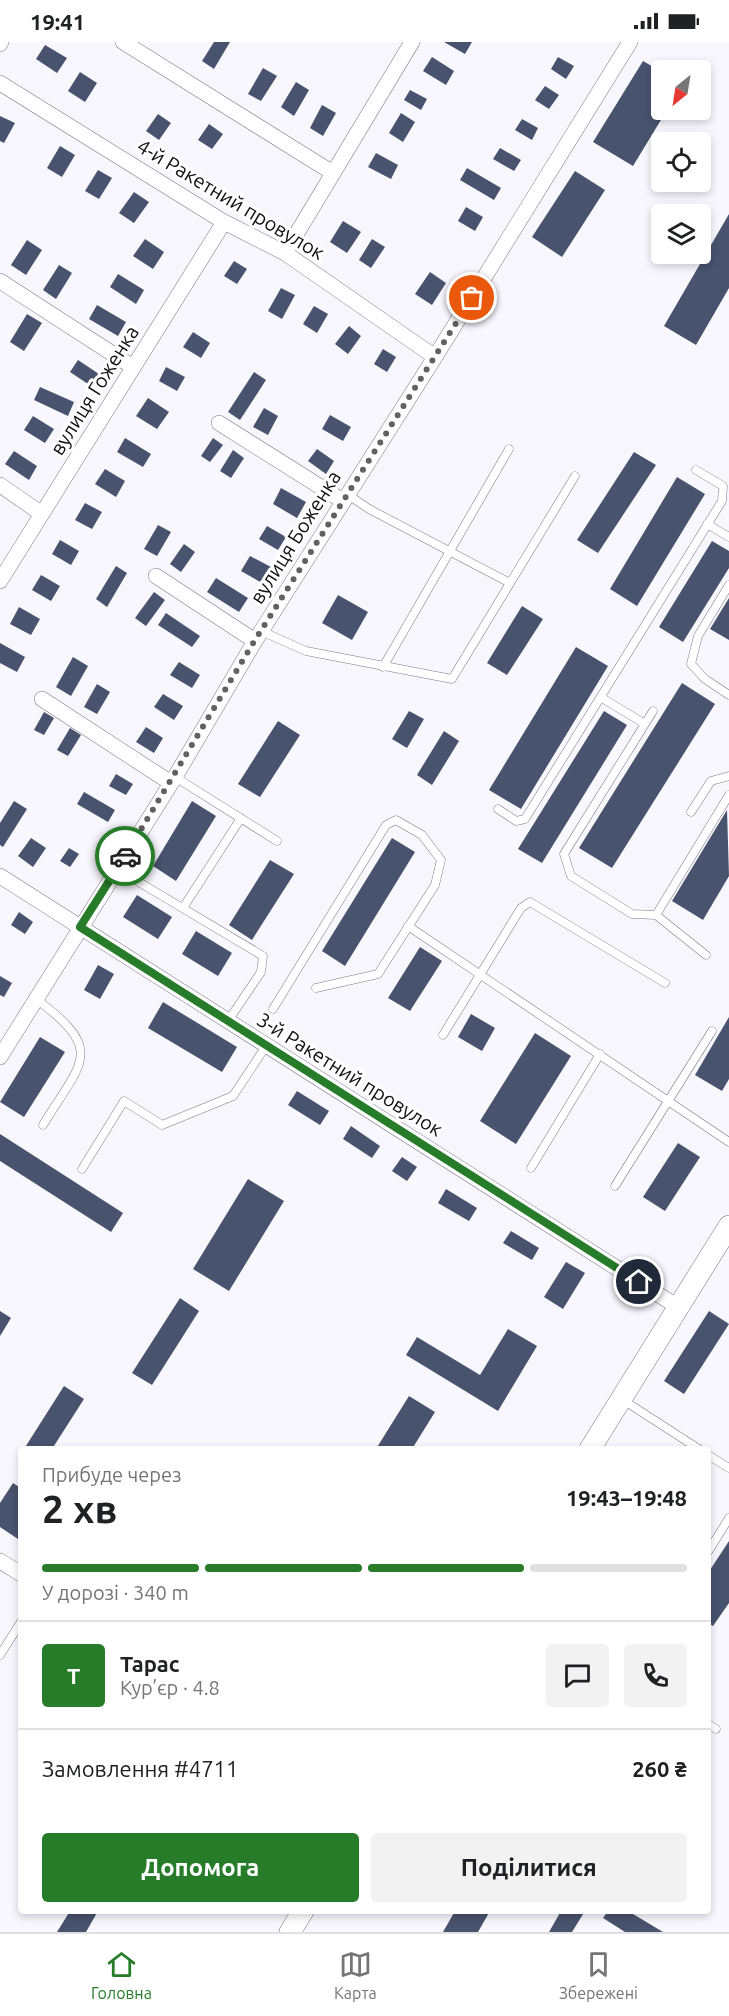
<!DOCTYPE html>
<html lang="uk">
<meta charset="utf-8">
<style>
body{margin:0;font-family:Ubuntu,sans-serif;background:#f2f2f2;color:#202124;height:100vh;display:flex;flex-direction:column;font-size:22px;white-space:nowrap}
*{box-sizing:border-box;margin:0}
p{font-size:20px;color:#757577}
.icon{flex:none;width:33px;height:33px;fill:none;stroke:currentColor;stroke-width:2;stroke-linecap:round;stroke-linejoin:round}
.map{position:relative;flex:1;overflow:hidden}
.panel{position:absolute;left:18px;top:1404px;width:693px;height:468px;display:flex;flex-direction:column;background:#fff;border-radius:6px;box-shadow:0 3px 9px #0003}
.panel>*{flex:none}
.needle{width:39px;rotate:210deg}
.buttons{position:absolute;left:651px;top:18px;display:grid;gap:12px}
.buttons a{display:grid;place-items:center;width:60px;height:60px;border-radius:6px;background:#fff;box-shadow:0 3px 9px #0003;font-size:30px}
.pin{position:absolute;display:grid;place-items:center;width:51px;height:51px;color:#fff;margin:-26px;border:3px solid #fff;border-radius:50%;box-shadow:0 2px 6px #0007}
.courier{position:absolute;display:grid;place-items:center;width:60px;height:60px;margin:-30px;border:4px solid #267c29;border-radius:50%;background:#fff;color:#222;box-shadow:0 2px 8px #0007}
.overview em{font-style:normal;font-weight:700}
.overview div{display:flex;flex-direction:column-reverse}
.overview{display:flex;align-items:center;justify-content:space-between;height:102px;padding:0 24px}
h1{font-size:39px;font-weight:700;line-height:45px}
.bar{display:grid;grid-template-columns:repeat(4,1fr);gap:9px 6px;align-content:center;height:72px;padding:0 24px}
.bar i{height:8px;border-radius:4px;background:#e0e0e0}
.bar .selected{background:#267c29}
.bar p{grid-column:span 4}
.line{display:flex;align-items:center;gap:15px;padding:0 24px;border-top:2px solid #e0e0e0}
.line div{flex:1}
.round{display:grid;place-items:center;flex:none;width:63px;height:63px;border-radius:6px;background:#f2f2f2}
.button{display:flex;gap:12px;margin-top:auto;padding:12px 24px}
.button a{flex:1;height:69px;border-radius:6px;background:#267c29;color:#fff;font-size:24px;font-weight:700;line-height:69px;text-align:center}
.button a+a{background:#f2f2f2;color:#202124}
.status{display:flex;justify-content:space-between;align-items:center;height:42px;padding:0 30px;background:#fff;direction:ltr}
.status svg{height:16px;fill:currentColor}
.dock{display:flex;justify-content:space-around;align-items:center;height:84px;border-top:2px solid #e0e0e0;background:#fff;font-size:16px;color:#757577}
.dock a{display:grid;justify-items:center;gap:3px}
.dock .selected{color:#267c29}
.map>svg:first-child{display:block}
.building{fill:#48536e}
.lines{fill:none;stroke-linecap:round;stroke-linejoin:round}
.lane-casing{stroke:#7c7886;stroke-width:9}
.street-casing{stroke:#7c7886;stroke-width:16}
.secondary-casing{stroke:#7c7886;stroke-width:22}
.lane{stroke:#fff;stroke-width:8}
.street{stroke:#fff;stroke-width:15}
.secondary{stroke:#fff;stroke-width:21}
.done{stroke:#616065;stroke-width:6;stroke-dasharray:0 10.8}
.route{stroke:#267c29;stroke-width:8}
.labels{text-anchor:middle;dominant-baseline:central;stroke-width:6;stroke-linejoin:round;paint-order:stroke}
.street-label{font-size:20px;fill:#0f0e13;stroke:#fff}
</style>
<div class="status"><b>19:41</b><svg viewBox="0 0 49 12"><path d="M0 12V9h3v3zM5 12V6h3v6zM10 12V3h3v9zM15 12V0h3v12zM26 1h20v11H26zM47 4h2v5h-2z"/></svg></div>
<div class="map">
<svg width="729" height="1890" viewBox="0 0 729 1890">
<rect width="100%" height="100%" fill="#f9f7fe"/>
<!-- building -->
<path class="building" d="M214 0H230L214 27 202 19Z
M444 0H472L465 12Z
M45 3 67 16 57 31 36 17Z
M432 15 454 29 446 43 423 29Z
M558 15 574 24 566 37 551 27Z
M643 19 662 30V68H667L633 124 593 100Z
M263 26 277 34 261 59 248 52Z
M80 30 97 41 85 60 68 49Z
M296 40 309 48 294 74 281 65Z
M545 44 559 53 549 67 535 58Z
M410 48 427 57 421 68 404 58Z
M322 63 336 71 323 94 310 86Z
M401 71 415 80 403 100 389 91Z
M158 72 171 81 159 98 146 89Z
M0 74 15 81 4 101 0 99Z
M522 77 538 86 532 98 515 88Z
M209 82 223 92 212 107 198 98Z
M60 104 75 113 62 135 47 126Z
M500 106 521 118 514 129 493 117Z
M376 111 398 123 391 137 368 125Z
M467 126 501 146 494 158 460 138Z
M98 128 112 136 99 157 85 149Z
M575 129 605 148 562 215 532 195Z
M134 150 149 160 134 181 119 171Z
M466 165 483 175 475 189 458 179Z
M729 172V246L696 303 664 284Z
M343 179 361 190 347 211 330 200Z
M145 197 164 210 153 227 133 214Z
M372 197 385 205 371 226 359 218Z
M27 198 42 208 26 233 11 223Z
M234 219 247 227 237 242 224 234Z
M59 223 72 231 56 257 43 248Z
M430 230 446 241 432 263 415 252Z
M118 232 144 248 136 262 110 245Z
M281 246 295 253 282 277 268 269Z
M97 263 126 280 118 294 89 277Z
M314 264 328 272 317 291 303 282Z
M27 272 42 281 24 309 10 300Z
M349 284 361 294 348 312 335 302Z
M193 290 210 301 201 316 183 305Z
M383 307 396 315 387 330 374 322Z
M78 318 99 332 91 344 70 330Z
M166 325 185 335 177 349 159 339Z
M254 330 266 338 240 378 228 370Z
M40 345 74 360 68 374 34 358Z
M148 356 169 370 157 387 136 374Z
M264 366 278 374 268 393 253 385Z
M330 373 351 385 343 399 322 387Z
M33 374 54 387 45 401 24 388Z
M125 396 151 412 143 425 117 410Z
M213 396 223 403 210 420 201 414Z
M317 407 334 419 326 432 308 419Z
M233 408 244 416 231 436 220 429Z
M14 409 37 424 29 438 5 422Z
M634 410 656 423 598 511 577 498Z
M105 427 125 439 116 455 95 442Z
M677 435 705 452 637 564 610 547Z
M281 446 306 460 297 476 273 462Z
M85 461 102 470 92 487 75 478Z
M158 483 171 490 157 514 144 507Z
M267 484 286 495 278 508 259 497Z
M60 498 79 509 71 523 52 512Z
M712 499 729 509V526L683 600 659 585Z
M184 502 195 510 181 530 170 522Z
M250 514 271 525 262 541 241 529Z
M116 524 127 531 107 565 96 557Z
M41 533 60 544 51 559 32 548Z
M216 536 248 556 239 570 207 550Z
M154 550 165 558 146 584 135 576Z
M338 553 368 570 352 598 322 581Z
M729 556V598L710 587Z
M522 564 543 577 507 633 487 621Z
M19 565 40 577 31 593 10 582Z
M166 571 200 594 192 605 158 583Z
M0 601 25 615 17 630 0 621Z
M576 605 608 624 521 767 489 748Z
M73 615 88 624 71 654 56 645Z
M179 620 200 633 192 646 170 633Z
M682 641 715 662 612 826 579 806Z
M97 642 110 650 97 672 84 665Z
M163 652 183 664 174 678 154 665Z
M409 669 424 677 407 706 392 697Z
M604 669 627 683 542 821 518 807Z
M44 670 54 676 44 693 34 688Z
M278 679 300 693 260 755 238 742Z
M146 685 163 696 154 711 136 700Z
M70 686 81 693 68 714 57 708Z
M444 689 459 699 432 743 417 733Z
M116 732 133 742 126 753 109 744Z
M84 750 115 768 108 780 77 762Z
M14 759 27 767 3 805 0 803V781Z
M192 759 216 774 176 839 153 824Z
M727 768 729 834 703 878 672 859Z
M31 796 46 806 33 825 18 814Z
M392 796 415 810 345 924 322 909Z
M69 806 79 812 70 825 60 819Z
M270 818 294 832 252 898 229 883Z
M137 853 172 875 158 897 123 875Z
M19 870 33 880 25 892 11 883Z
M196 889 232 911 218 934 182 912Z
M420 905 442 919 410 969 388 956Z
M98 923 114 932 100 957 84 948Z
M0 934 12 941 4 955 0 953Z
M163 960 237 1005 222 1030 148 986Z
M471 972 495 986 482 1009 458 995Z
M729 975V1037L722 1049 695 1033Z
M535 991 571 1014 516 1102 480 1079Z
M40 995 65 1010 24 1075 0 1060Z
M297 1049 329 1069 320 1083 288 1063Z
M351 1084 380 1104 372 1116 343 1097Z
M0 1092 123 1171 111 1190 0 1119Z
M678 1101 700 1115 665 1169 643 1155Z
M402 1115 417 1125 407 1139 392 1129Z
M248 1137 284 1159 229 1249 193 1227Z
M446 1147 477 1166 469 1179 438 1161Z
M511 1189 539 1206 532 1218 503 1201Z
M566 1220 585 1231 563 1267 544 1255Z
M180 1256 199 1269 152 1343 132 1331Z
M0 1269 11 1276 0 1294Z
M709 1269 729 1282 684 1352 664 1339Z
M508 1287 537 1304 498 1369 406 1313 417 1295 480 1333Z
M64 1344 84 1357 52 1407H24Z
M409 1354 435 1370 412 1407H376Z
M13 1441 21 1446V1499L0 1485V1461Z
M729 1499V1561L713 1584 708 1581V1531Z
M70 1869H98L86 1890H57Z
M455 1869H490L478 1890H443Z
M561 1869H585L572 1890H549Z
M608 1869H628L663 1890H625L603 1876Z"/>
<g class="lines">
<defs>
<path id="lane" d="M347 452 369 467 510 541
M707 482 729 495
M729 543 698 594 691 622 705 637 729 653
M261 589 306 609 452 637 575 434
M383 625 509 407
M602 656 645 682
M653 669 564 812 571 834 632 872 656 873 706 913
M175 735 277 799
M498 767 516 779 525 777 722 459 723 444 696 428
M691 770 711 739 729 734
M117 827 263 914 261 930 228 979
M183 866 241 776
M656 873 729 753
M408 884 729 1100
M36 957C106 1009 82 1019 43 1083
M273 967 386 783 396 778 422 793 441 818 435 843 378 932 316 946
M443 993 521 866 530 860 665 941
M531 1126 600 1012
M82 1127 124 1059 162 1083 233 1054 266 1004
M615 1144 712 989
M623 1358 699 1407
M708 1413 729 1426
M708 1510 729 1476
M0 1613 21 1580
M708 1682 716 1687"/>
<path id="street" d="M123 0 333 131
M0 2 1 0
M0 41 224 180 285 211 435 315
M285 211 412 0
M0 239 133 325
M219 381 343 459
M0 443 42 472
M156 534 255 599
M0 539 224 180
M42 657 171 741
M0 834 678 1265
M0 1015 175 735 255 599 435 315 630 0
M0 1519 21 1532"/>
<path id="secondary" d="M590 1407 729 1184
M290 1890 303 1869"/>
</defs>
<!-- lane casing -->
<use href="#lane" class="lane-casing"/>
<!-- street casing -->
<use href="#street" class="street-casing"/>
<!-- secondary casing -->
<use href="#secondary" class="secondary-casing"/>
<!-- lane -->
<use href="#lane" class="lane"/>
<!-- street -->
<use href="#street" class="street"/>
<!-- secondary -->
<use href="#secondary" class="secondary"/>
</g>
<g class="lines">
<!-- done -->
<path class="done" d="M125 814 255 598 472 256"/>
<!-- route -->
<path class="route" d="M125 814 80 885 639 1240"/>
</g>
<g class="labels">
<!-- street labels -->
<g class="street-label">
<text transform="translate(231 157) rotate(31)">4-й Ракетний провулок</text>
<text transform="translate(94 348) rotate(-58)">вулиця Гоженка</text>
<text transform="translate(295 495) rotate(-58)">вулиця Боженка</text>
<text transform="translate(350 1032) rotate(32)">3-й Ракетний провулок</text>
</g>
</g>
</svg>
<div class="buttons">
<a><svg class="needle" viewBox="-14 -14 28 28"><path d="M0-13l5 13h-10z" fill="#e53935"/><path d="M0 13l5-13h-10z" fill="#757577"/></svg></a>
<a><svg class="icon" aria-label="locate" viewBox="0 0 24 24"><circle cx="12" cy="12" r="6"/><path d="M12 2v4M12 18v4M2 12h4M18 12h4"/></svg></a>
<a><svg class="icon" aria-label="layers" viewBox="0 0 24 24"><path d="M12 4l9 5-9 5-9-5zM3 14l9 5 9-5"/></svg></a>
</div>
<div class="pin" style="left:472px;top:256px;background:#ea580c"><svg class="icon" aria-label="bag" viewBox="0 0 24 24"><path d="M5 8h14l-1 12H6zM9 8a3 3 0 0 1 6 0"/></svg></div>
<div class="pin" style="left:639px;top:1240px;background:#1f2937"><svg class="icon" aria-label="home" viewBox="0 0 24 24"><path d="M3 11l9-7 9 7M6 9v11h12V9"/></svg></div>
<div class="courier" style="left:125px;top:814px"><svg class="icon" aria-label="car" viewBox="0 0 24 24"><path d="M5 17H2v-5l4-1 3-4h7l3 4 3 1v5h-3M9 17h6M6 11h13"/><circle cx="7" cy="17" r="2"/><circle cx="17" cy="17" r="2"/></svg></div>
<section class="panel">
<div class="overview"><div><h1>2 хв</h1><p>Прибуде через</p></div><em>19:43–19:48</em></div>
<div class="bar"><i class="selected"></i><i class="selected"></i><i class="selected"></i><i></i><p>У дорозі · 340 m</p></div>
<div class="line" style="height:108px"><b class="round" style="background:#267c29;color:#fff">Т</b><div><b>Тарас</b><p>Кур’єр · 4.8</p></div><a class="round"><svg class="icon" aria-label="chat" viewBox="0 0 24 24"><path d="M4 5h16v11H9l-5 4z"/></svg></a><a class="round"><svg class="icon" aria-label="phone" viewBox="0 0 24 24"><path d="M5 4h4l2 5-3 2q2 4 5 5l2-3 5 2v4C11 20 4 13 5 4z"/></svg></a></div>
<div class="line" style="height:78px"><div>Замовлення #4711</div><b>260 ₴</b></div>
<div class="button"><a>Допомога</a><a>Поділитися</a></div>
</section>
</div>
<nav class="dock">
<a class="selected"><svg class="icon" aria-label="home" viewBox="0 0 24 24"><path d="M3 11l9-7 9 7M6 9v11h12V9"/></svg>Головна</a>
<a><svg class="icon" aria-label="map" viewBox="0 0 24 24"><path d="M3 6l6-2 6 2 6-2v14l-6 2-6-2-6 2zM9 4v14M15 6v14"/></svg>Карта</a>
<a><svg class="icon" aria-label="saved" viewBox="0 0 24 24"><path d="M7 4h10v16l-5-4-5 4z"/></svg>Збережені</a>
</nav>
